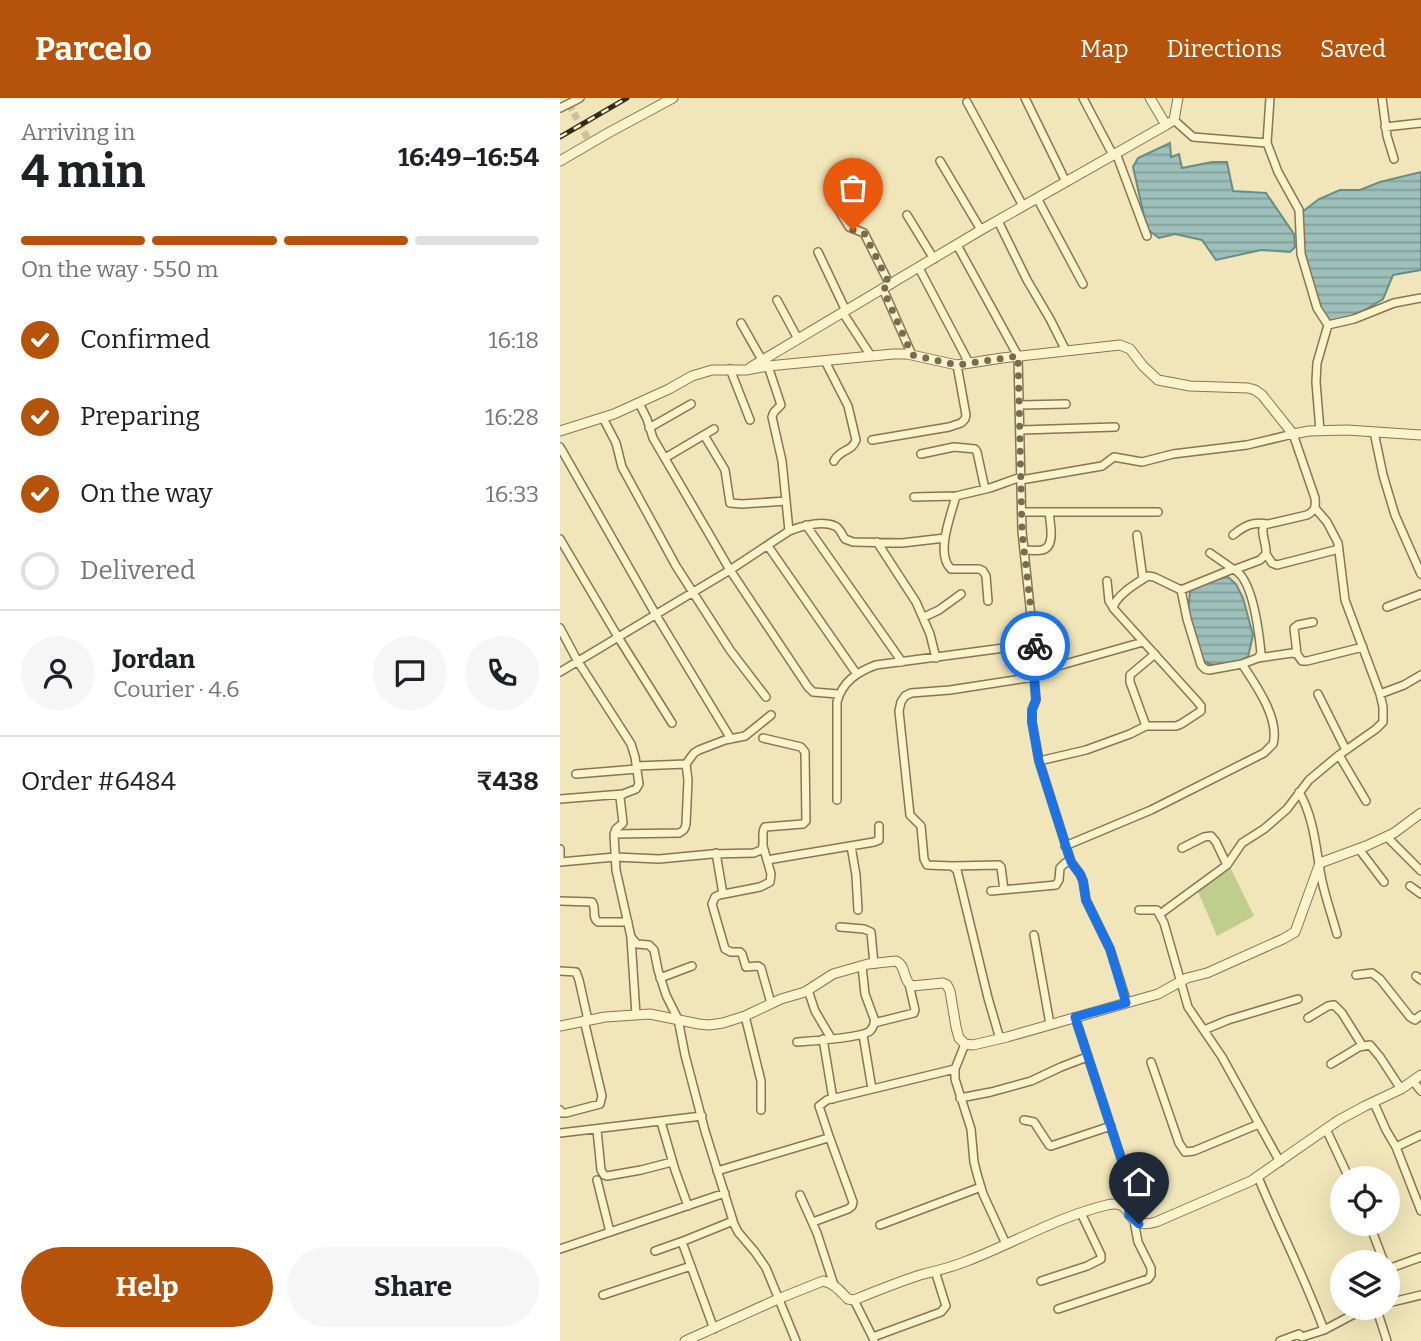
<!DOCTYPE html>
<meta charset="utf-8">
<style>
body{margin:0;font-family:Bitter,serif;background:#f6f6f6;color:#202124;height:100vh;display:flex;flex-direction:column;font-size:26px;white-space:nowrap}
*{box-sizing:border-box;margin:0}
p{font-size:23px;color:#757577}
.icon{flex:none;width:38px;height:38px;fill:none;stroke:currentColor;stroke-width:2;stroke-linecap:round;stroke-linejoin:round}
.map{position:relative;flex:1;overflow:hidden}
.details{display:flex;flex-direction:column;background:#fff;width:560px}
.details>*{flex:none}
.tools{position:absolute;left:770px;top:1068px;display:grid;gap:14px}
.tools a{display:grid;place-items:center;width:70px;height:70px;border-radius:50%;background:#fff;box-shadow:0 7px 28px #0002;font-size:35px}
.pin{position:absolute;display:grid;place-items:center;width:60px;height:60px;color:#fff;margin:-72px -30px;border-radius:50% 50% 50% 0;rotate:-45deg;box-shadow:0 0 7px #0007}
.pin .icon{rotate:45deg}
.courier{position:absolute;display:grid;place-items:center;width:70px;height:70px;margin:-35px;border:5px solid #1a73e8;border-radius:50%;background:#fff;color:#222;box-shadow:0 2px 9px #0007}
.summary em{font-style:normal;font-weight:700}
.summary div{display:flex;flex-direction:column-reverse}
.summary{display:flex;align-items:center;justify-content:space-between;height:119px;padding:0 21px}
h1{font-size:46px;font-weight:700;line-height:52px}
.bar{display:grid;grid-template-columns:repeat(4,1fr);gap:10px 7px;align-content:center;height:84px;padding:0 21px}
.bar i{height:9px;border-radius:5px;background:#e0e0e0}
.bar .active{background:#b45309}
.bar p{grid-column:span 4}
.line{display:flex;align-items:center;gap:18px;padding:0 21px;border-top:2px solid #e0e0e0}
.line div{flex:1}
.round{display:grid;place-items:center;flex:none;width:74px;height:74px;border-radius:37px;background:#f6f6f6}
ol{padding:0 21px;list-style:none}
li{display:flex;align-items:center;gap:21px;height:77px}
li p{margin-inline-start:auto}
li .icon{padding:7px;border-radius:50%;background:#b45309;color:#fff;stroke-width:4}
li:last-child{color:#757577}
li i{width:38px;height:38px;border:4px solid #e0e0e0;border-radius:50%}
.primary-button{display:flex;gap:14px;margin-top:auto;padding:14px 21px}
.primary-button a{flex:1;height:80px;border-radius:42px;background:#b45309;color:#fff;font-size:28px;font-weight:700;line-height:80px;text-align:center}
.primary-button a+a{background:#f6f6f6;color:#202124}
header{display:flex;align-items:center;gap:42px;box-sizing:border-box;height:98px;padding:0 35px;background:#b45309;color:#fff}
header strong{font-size:33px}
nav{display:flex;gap:38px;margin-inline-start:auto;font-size:24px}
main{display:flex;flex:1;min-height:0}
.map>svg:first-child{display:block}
.grass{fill:#bfce8d}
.water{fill:url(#water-rules);stroke:#668e88;stroke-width:2}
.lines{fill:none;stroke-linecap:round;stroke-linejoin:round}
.minor-tunnel{stroke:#cbc099;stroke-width:7;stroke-dasharray:7 3.5;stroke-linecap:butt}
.minor-casing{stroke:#887553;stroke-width:10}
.tertiary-casing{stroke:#887553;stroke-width:11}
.minor{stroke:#fbf3cc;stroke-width:7}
.tertiary{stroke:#fbf3cc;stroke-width:9}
.rail-casing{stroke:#352a19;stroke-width:5}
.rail{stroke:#f7f0c9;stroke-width:2.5;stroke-dasharray:8;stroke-linecap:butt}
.done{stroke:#766c51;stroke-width:7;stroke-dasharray:0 12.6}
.route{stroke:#1a73e8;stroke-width:9}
</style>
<header>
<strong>Parcelo</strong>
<nav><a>Map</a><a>Directions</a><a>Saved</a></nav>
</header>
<main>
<section class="details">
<div class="summary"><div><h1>4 min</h1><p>Arriving in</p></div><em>16:49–16:54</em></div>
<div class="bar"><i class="active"></i><i class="active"></i><i class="active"></i><i></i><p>On the way · 550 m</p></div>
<ol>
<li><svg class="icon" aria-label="check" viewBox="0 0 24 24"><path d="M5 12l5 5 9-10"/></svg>Confirmed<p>16:18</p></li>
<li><svg class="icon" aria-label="check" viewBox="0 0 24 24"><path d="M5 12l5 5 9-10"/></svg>Preparing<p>16:28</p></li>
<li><svg class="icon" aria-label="check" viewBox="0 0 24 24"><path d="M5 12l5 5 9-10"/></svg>On the way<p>16:33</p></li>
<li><i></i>Delivered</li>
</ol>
<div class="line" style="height:126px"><a class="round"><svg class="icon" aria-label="person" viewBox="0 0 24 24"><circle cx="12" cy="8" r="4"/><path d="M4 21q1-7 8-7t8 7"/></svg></a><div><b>Jordan</b><p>Courier · 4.6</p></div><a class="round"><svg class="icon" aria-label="chat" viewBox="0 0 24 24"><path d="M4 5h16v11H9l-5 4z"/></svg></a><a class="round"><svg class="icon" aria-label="phone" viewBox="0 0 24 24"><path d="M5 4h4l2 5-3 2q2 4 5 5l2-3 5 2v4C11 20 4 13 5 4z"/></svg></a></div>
<div class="line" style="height:91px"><div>Order #6484</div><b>₹438</b></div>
<div class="primary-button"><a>Help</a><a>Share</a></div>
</section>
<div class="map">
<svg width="861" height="1243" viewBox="0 0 861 1243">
<defs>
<pattern id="water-rules" width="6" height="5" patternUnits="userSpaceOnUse" patternTransform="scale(1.75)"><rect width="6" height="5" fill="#9ec0ba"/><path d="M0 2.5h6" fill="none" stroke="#829c96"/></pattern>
</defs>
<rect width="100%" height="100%" fill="#f0e6b9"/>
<!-- grass -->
<path class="grass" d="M669 767 694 818 657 838 636 789Z"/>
<!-- water -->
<path class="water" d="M610 45 611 59 619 56 622 70 652 64H667L673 93 706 95 734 136 735 149 730 154 701 152 656 162 642 142 615 136 599 140 587 131 573 69 578 60Z
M861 74V172L833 177 823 201 805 212 780 224 766 223C753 188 739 152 742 114L759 101 780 92H800L820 84Z
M668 479 676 486 683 500 693 537 688 559C673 567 654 575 640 559L628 515 630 493 646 483Z"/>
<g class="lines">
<!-- minor-tunnel -->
<path class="minor-tunnel" d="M9 6 30 45"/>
<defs>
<path id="minor" d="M465 0 506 84
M523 0 553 57
M822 0 827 38 834 61
M407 4 463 108
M0 10 20 0
M614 22 633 39 707 45 718 74 739 112 741 156 757 210 768 227 794 221 834 205 861 200
M825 29 861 25
M707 45 710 0
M556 55 587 138
M380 63 421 132
M270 98 289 129 304 135 330 187
M477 100 523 186
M277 110 291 98 304 94 315 79
M347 117 374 161
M438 123 467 182 490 221 506 253
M397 147 458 258 462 433 476 566 474 579 390 592 351 595 345 598 341 604 339 613 350 717 361 728 364 761 367 767 392 768 397 772 428 900 440 941
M258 154 286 213
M359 170 409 265
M323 191 352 257
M217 202 238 241
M283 215 311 258
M181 225 202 262
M265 263 288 308 296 342C292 354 280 351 274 363
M208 268 221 307 214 314 212 319 222 363 229 433
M170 271 190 322
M79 305 87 321 93 340 145 429 170 472 248 589 253 594 278 596
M460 307 506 306
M43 320 56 345 62 369 116 468 170 552 206 599
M89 330 131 306
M461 332 555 329
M760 333 756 284 757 265 768 227
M814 334 823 377 835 417 861 476
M144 337 165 372 170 405 182 406 226 403
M312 342 389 329 401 325 405 321 406 317 397 267
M0 349 96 517 171 641
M361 356 394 349 415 351 417 354 425 391
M105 360 154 331
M461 382 542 368 554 359 582 364 613 356 687 347 733 336 755 400C756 409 755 413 747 417L704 427C700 435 707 446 706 456L700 462 676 471
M396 398C391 417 375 456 391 471H419L423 473 426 478 428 503
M354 399 396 398 430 390 461 379
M462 414H598
M246 427 342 564
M577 437 583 481
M673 437C684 428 693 423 707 426
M0 441 58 539 112 625
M317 444 356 504 370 536 376 560
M208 448 296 575
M464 452C470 452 477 453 482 452 496 449 490 425 489 414
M650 455 673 471
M706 456 712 465 717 467 779 451
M547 483 549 503 553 509
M827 509 861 496
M364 519 379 512 401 496
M0 530 17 562 71 646 75 659 79 686 76 691 63 696 60 699 63 725 56 731 54 736 56 772 71 839 77 846 89 847 94 852 98 872 106 897 118 921 125 957 145 1033 174 1126 178 1134 195 1154 206 1170 236 1243
M737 556 734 530 738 527 753 524
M698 560 732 555 737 556 742 563H747L803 549
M476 566 497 568 505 566 583 544
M0 574 170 472 229 433C242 428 261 422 275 428 280 430 282 437 285 441L293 444 342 445 385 440
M474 579 476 602 472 612V624L479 663 511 764 520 776 523 783 526 802 550 851 567 905
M758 596 786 652
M820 596 844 587 861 577
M586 628 570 584V577L595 556
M779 657 806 703
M479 663 526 652 570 636 586 628H616L621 626 641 613V608L636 602 553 510C556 497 577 485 588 478L594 479 621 492
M76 668 126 666 134 655 139 652 165 642 185 638 211 617
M16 676 77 671
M739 694C755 721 756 754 762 783 766 801 772 818 777 836
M0 701 63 696
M277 702V604C282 584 297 574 316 567L474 546
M54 736 119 735C123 733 125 732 126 726L128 682 126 666
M827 739 861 773
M203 748 211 776 210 784 200 789 159 797 155 799 152 806 165 851 171 854H180L182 856 186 869 198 868 201 870 211 905
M291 748 296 777 298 812
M505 748 591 712 704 655 713 646C720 621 696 587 682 566L649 572 645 571 641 567 627 521 621 492 673 471C693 479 699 535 701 555L698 560 682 566
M622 750 644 739 651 738 656 744 667 767
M0 751V764
M799 751 824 784
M156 755 163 796
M207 762 314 744 319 742V728
M0 764 55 759 99 761 152 756 194 755 201 752C206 746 200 735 205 729L243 726 246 723 245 654 241 649 203 640
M392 768 439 767 441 769 444 792
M850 788 861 796
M431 793 496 787 499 782 500 770 505 765 511 764
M0 803 32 804C37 811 31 819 38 824H68
M579 812H597L604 825 628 909 662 959 720 1064
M600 816 667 767 682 745 704 731 727 711 749 682 779 657 816 631 823 624V609L820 596 785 502 778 445 767 424 755 410
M280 829 304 831 311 834 314 866
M474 837 490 926
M71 840 76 917
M0 873 16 874 19 882 28 922
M796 877 812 875 820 881 850 919 855 922 861 917
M856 878 861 882
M100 880 132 868
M248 892 255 913 271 940
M185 918 201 983V1012
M515 919 564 1069 567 1082 569 1117
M748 920 768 908 774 907 782 915 802 947
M314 925 354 915 355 912 349 886
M644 932 668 922 738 901
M303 937 312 991
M263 941 273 1001
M237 944C251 943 302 940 310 933 313 930 314 927 315 923L305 896 302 868
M405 946 395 971V981L411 1031 414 1064 417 1076 423 1096 446 1146
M591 964 619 1045 625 1054 634 1053 699 1026
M771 966 799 949 810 947 820 959 841 991
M853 983 861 993
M400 1000 431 994 471 983 501 969 527 959
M814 1005 826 1032 836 1049 861 1113
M0 1012 2 1015H6L40 1006 42 998 24 922
M464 1022 474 1024 489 1047 491 1048 551 1028
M101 1024 115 1072 128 1108
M766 1031 789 1080
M37 1032 41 1072 44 1077 47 1078 81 1072 112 1064
M0 1035 142 1018
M836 1049 861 1037
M157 1073 268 1040 269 1038 259 1008 267 1002 395 971
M698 1079C719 1130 745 1180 764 1232L798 1214 814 1209
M37 1082 50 1134
M240 1097 257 1135 274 1187
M253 1124 288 1111 292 1108 293 1104 269 1038
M809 1125 824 1164
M320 1127 421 1089
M122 1144 154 1231
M0 1151 165 1095
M95 1153 126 1142 173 1123
M828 1171 861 1159
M481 1183 527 1168 541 1161V1157L521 1115
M43 1197 131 1168
M294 1202 314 1242
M828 1205 861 1197
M816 1209 827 1243
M498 1211 588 1181 591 1177V1170L578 1144 574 1123
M313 1239 381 1214 386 1208 375 1173
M720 1243 739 1236 742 1239 764 1232"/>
<path id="tertiary" d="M590 0 606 27
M0 63 48 35 113 0
M191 269 421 132 606 27 614 22 618 0
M0 333 54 316 109 291 132 278 152 272H186L208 268 333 256H347L397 267 442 260 560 247 570 251 583 268 598 282 630 288 688 290 695 292 702 297 733 336 749 333 787 332 861 337
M0 928 45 919 90 916 139 926 149 927 163 925 185 918 221 901 245 894 273 876 308 866 336 863C347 868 342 882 352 888L383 885 387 887 390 893 396 929 399 940 405 946 413 947 447 939 598 896 627 880 647 875 723 841 735 834 760 765 806 748 834 735 861 715
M125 1243 218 1201 263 1183C274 1185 280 1193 288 1201L294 1202C316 1193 338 1184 360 1177 376 1173 392 1169 407 1163 454 1145 497 1119 547 1107 577 1100 561 1134 596 1124L691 1083 779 1022 805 1008 841 991 861 977"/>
</defs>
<!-- minor casing -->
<use href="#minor" class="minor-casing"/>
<!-- tertiary casing -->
<use href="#tertiary" class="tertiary-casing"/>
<!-- minor -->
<use href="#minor" class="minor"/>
<!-- tertiary -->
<use href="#tertiary" class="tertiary"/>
<defs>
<path id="rail" d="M0 39 67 0"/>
</defs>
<!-- rail casing -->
<use href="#rail" class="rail-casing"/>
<!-- rail -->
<use href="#rail" class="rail"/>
</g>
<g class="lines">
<!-- done -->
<path class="done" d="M293 132 304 135 330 187 323 191 352 257 397 267 458 258 462 433 475 548"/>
<!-- route -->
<path class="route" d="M475 548 476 566 474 579 476 601 472 612V624L479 663 511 764 520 776 523 783 526 802 550 851 566 905 515 919 564 1069 567 1082 569 1117 579 1126"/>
</g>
</svg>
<div class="tools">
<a><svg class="icon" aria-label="locate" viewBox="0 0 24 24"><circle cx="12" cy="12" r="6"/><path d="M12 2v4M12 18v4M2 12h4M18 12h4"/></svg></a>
<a><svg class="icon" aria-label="layers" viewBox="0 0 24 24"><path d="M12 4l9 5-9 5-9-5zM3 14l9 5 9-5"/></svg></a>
</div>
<div class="pin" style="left:293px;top:132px;background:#ea580c"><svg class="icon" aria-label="bag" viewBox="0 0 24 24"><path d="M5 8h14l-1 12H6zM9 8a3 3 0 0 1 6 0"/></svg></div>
<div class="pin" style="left:579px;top:1126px;background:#1f2937"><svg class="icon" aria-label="home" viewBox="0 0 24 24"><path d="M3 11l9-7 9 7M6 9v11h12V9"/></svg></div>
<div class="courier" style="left:475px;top:548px"><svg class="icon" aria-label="bike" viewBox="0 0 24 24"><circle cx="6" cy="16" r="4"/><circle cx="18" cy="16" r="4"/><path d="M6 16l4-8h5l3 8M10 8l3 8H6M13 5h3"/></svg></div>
</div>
</main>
